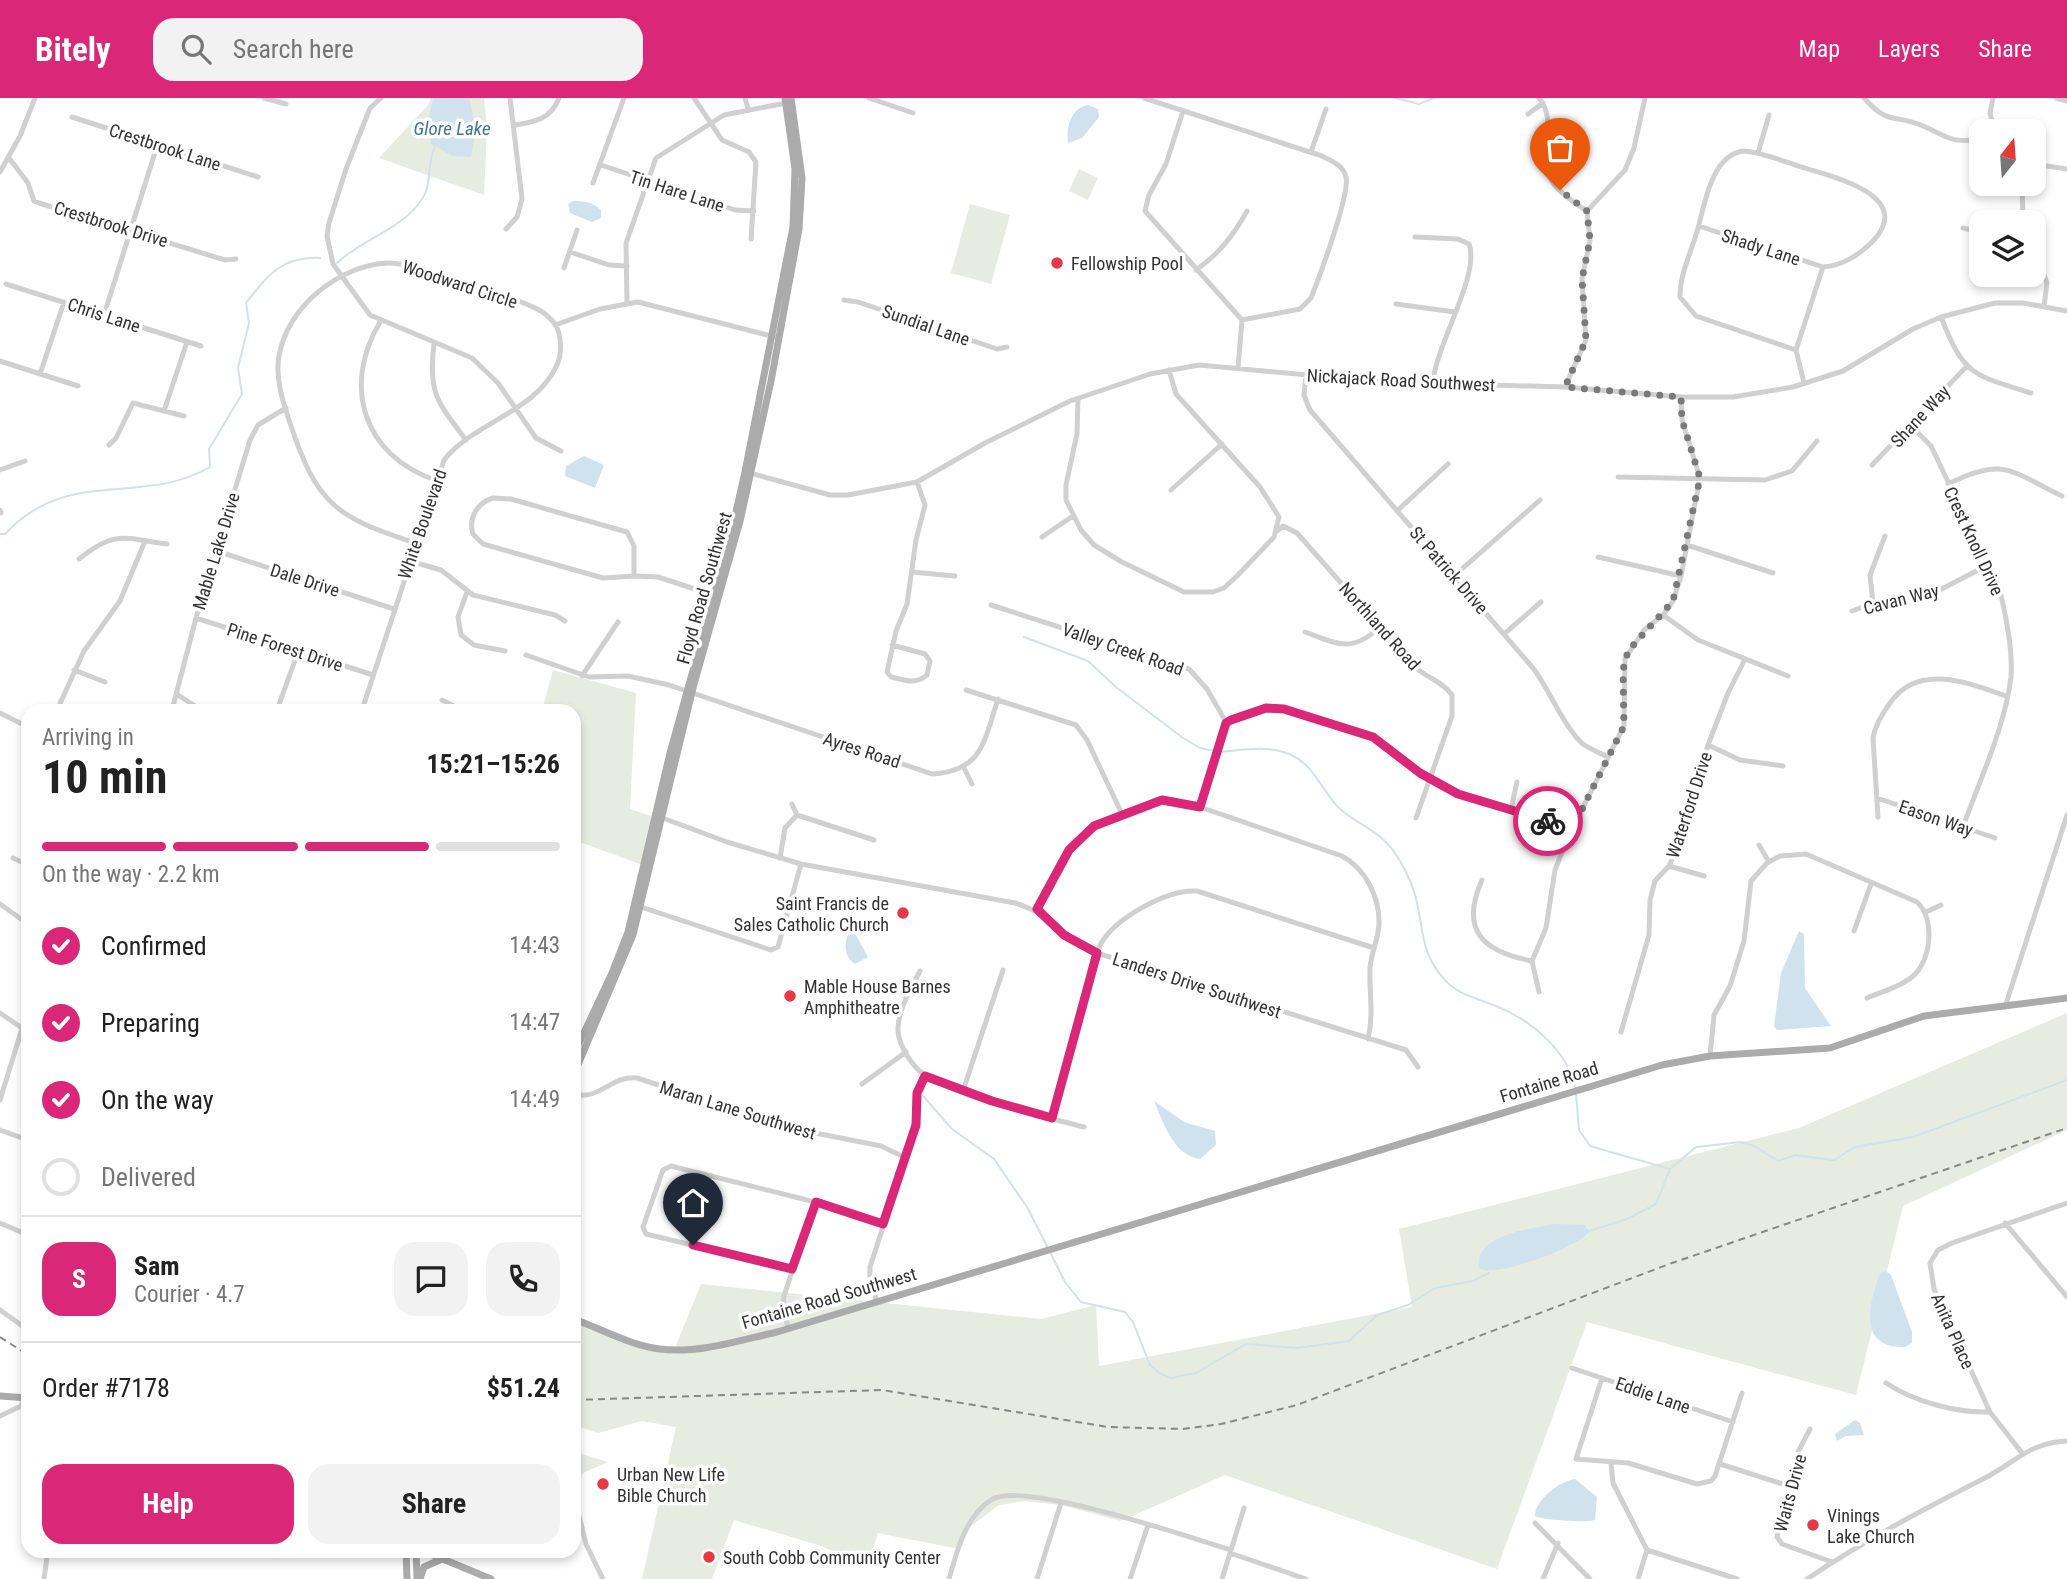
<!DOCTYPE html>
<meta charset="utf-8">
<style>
body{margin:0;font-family:"Roboto Condensed",sans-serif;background:#f2f2f2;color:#222;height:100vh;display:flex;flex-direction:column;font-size:26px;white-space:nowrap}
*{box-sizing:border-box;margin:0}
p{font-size:23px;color:#767676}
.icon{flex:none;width:38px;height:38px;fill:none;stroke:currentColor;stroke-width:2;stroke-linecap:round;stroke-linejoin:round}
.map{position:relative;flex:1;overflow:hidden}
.details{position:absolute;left:21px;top:606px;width:560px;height:854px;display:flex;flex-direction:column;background:#fff;border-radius:21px;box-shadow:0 4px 10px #0003}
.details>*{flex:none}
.needle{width:46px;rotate:17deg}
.buttons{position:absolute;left:1969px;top:21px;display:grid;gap:14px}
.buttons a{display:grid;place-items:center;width:77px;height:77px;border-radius:14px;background:#fff;box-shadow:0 4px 10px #0003;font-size:35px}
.pin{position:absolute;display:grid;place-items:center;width:60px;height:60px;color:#fff;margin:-72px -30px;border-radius:50% 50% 50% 0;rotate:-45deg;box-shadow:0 0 7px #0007}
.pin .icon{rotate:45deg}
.courier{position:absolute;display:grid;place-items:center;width:70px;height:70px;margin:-35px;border:5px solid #db2777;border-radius:50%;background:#fff;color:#222;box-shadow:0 2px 9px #0007}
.summary em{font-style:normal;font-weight:700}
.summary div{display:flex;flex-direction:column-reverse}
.summary{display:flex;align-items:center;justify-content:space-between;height:119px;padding:0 21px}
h1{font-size:46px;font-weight:700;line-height:52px}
.bar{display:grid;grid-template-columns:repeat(4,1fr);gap:10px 7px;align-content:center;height:84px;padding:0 21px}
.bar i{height:9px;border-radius:5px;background:#e0e0e0}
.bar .selected{background:#db2777}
.bar p{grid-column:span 4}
.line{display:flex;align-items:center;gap:18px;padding:0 21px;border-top:2px solid #e0e0e0}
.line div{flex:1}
.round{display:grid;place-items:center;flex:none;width:74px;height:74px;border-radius:21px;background:#f2f2f2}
ol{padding:0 21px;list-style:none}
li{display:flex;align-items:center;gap:21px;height:77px}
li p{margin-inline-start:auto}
li .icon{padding:7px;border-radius:50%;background:#db2777;color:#fff;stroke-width:4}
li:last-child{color:#767676}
li i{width:38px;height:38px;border:4px solid #e0e0e0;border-radius:50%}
.primary-button{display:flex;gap:14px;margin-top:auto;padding:14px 21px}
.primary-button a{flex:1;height:80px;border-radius:21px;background:#db2777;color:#fff;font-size:28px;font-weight:700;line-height:80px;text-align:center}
.primary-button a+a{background:#f2f2f2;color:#222}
header{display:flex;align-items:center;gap:42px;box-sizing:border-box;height:98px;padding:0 35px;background:#db2777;color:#fff}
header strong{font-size:33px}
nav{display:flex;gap:38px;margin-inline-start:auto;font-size:24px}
.search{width:490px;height:63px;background:#f2f2f2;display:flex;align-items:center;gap:18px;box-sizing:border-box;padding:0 24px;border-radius:21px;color:#767676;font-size:26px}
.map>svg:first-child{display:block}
.green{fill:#e6ecdf}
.water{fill:#cfe2ee}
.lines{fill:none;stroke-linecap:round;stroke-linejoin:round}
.stream{stroke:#cfe2ee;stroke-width:2}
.minor{stroke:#d0d0d0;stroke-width:5}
.major{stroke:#ababab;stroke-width:7}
.rail{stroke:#888;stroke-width:2;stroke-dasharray:7 5;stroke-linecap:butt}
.done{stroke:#7a7a7a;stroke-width:7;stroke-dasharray:0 12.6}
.route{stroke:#db2777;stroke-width:9}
.poi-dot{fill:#e63946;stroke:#fff;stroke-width:2.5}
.labels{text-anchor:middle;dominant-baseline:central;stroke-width:7;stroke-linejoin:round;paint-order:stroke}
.street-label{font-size:18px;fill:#333;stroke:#fff}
.poi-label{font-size:18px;fill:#333;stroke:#fff;text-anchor:start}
.water-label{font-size:19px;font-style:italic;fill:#3f7597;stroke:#fff}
</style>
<header>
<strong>Bitely</strong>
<div class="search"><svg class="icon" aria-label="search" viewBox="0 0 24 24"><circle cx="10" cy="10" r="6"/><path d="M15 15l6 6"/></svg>Search here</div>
<nav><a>Map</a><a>Layers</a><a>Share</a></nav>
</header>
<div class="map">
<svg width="2067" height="1481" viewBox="0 0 2067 1481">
<rect width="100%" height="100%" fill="#fff"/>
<!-- green -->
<path class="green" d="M430 0H484L487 32 484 97 379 60 429 6Z
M1079 71 1098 80 1088 102 1069 93Z
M970 106 1010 117 991 186 951 175Z
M553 572 636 595 630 711 663 722 651 770 574 742V612H542Z
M2067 915V1032L1903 1108 1856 1297 1587 1224 1497 1471 1225 1377 1121 1423 1061 1407 1024 1403 999 1407 971 1428 959 1451 878 1435 868 1468 818 1447 734 1422 712 1481H642L676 1329 642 1323 598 1335 574 1327V1224L644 1247 675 1250 701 1186 1041 1221 1096 1207 1099 1268 1412 1209 1399 1131 1799 1030Z
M579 1355 608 1364 583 1375 579 1386 574 1373Z"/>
<!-- water -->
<path class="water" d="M433 0H469L476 30 471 59 453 58 431 46 428 23Z
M1088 7 1098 11 1099 19 1082 40 1068 45C1066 29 1071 10 1088 7Z
M573 103C584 103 593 104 601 112V120L592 124 570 115 568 106Z
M584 358 604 367 595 390 565 378 566 368Z
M1799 833 1804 836 1805 890 1831 928 1777 932 1774 928 1781 875Z
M850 834 855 835 868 859 855 866C844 859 843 844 850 834Z
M1154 1003 1184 1024 1215 1033 1216 1047 1200 1061C1174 1058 1163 1024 1154 1003Z
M1556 1126 1585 1127 1589 1134C1576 1150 1498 1179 1480 1171 1470 1137 1534 1130 1556 1126Z
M1886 1173 1891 1177 1912 1234V1245L1905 1249C1857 1251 1869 1205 1880 1175Z
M1855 1322 1860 1325 1864 1337 1846 1338 1837 1343 1835 1336Z
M1575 1381 1597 1399 1595 1422C1587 1425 1541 1422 1535 1418 1535 1402 1560 1383 1575 1381Z"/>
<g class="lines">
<!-- stream -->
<path class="stream" d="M1395 0 1419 6 1434 0
M337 165C364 139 401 133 422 101 433 85 426 65 435 49
M0 436H5C68 368 141 409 210 369L209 351 242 296 238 270 249 225 246 205C268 177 282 158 320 160
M1024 539 1088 563 1116 589 1183 640 1200 650 1215 653
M1220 654C1243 652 1267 647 1289 656 1314 666 1321 692 1339 710 1353 723 1372 730 1386 744 1397 755 1405 771 1411 785 1426 821 1415 851 1446 883 1460 898 1480 901 1498 909 1531 922 1569 954 1575 990
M1576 996 1579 1032 1590 1048 1670 1071
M923 998 952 1031 994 1061 1027 1109 1047 1148
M1589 1133 1627 1121 1656 1106 1670 1071 1696 1049 1741 1044 1754 1048 1778 1063 1795 1057 1834 1062 1855 1049 1913 1039 2067 982
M1051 1156 1065 1184 1081 1204 1125 1214 1133 1224 1150 1267 1159 1275 1171 1280 1196 1275 1246 1246 1297 1250 1349 1243 1377 1217 1408 1207 1435 1190 1473 1183 1489 1175"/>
<!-- minor -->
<path class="minor" d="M264 0 286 6
M381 0 370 10 346 71 329 125 327 138 333 166 370 217 472 260 498 285 536 340 561 353
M694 0 722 42 749 54 756 64 751 141
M745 0 748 11
M869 0 913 15
M1144 0 1322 58C1332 63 1343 67 1346 79 1350 97 1319 180 1311 200L1300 211 1242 222
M1539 0C1557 22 1541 50 1548 75 1553 91 1573 104 1587 113L1590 142 1582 181 1586 242 1565 289
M1864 0C1890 29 1894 15 1923 28 1949 39 1951 46 1981 41
M1993 0 1990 15 1994 33
M2056 0 2067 3
M1183 13 1166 66 1149 97 1145 113 1242 222 1238 270
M1528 16 1543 5
M72 19 258 79
M515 27C535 24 551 21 559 0
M1311 54 1326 11
M1758 55 1769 17
M9 60 28 85 34 103 39 105 225 162 236 161
M2034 66 2067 71
M601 67 735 112 754 113
M0 74 20 38 35 0
M593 85 624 0
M2022 86 2023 124
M1587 113 1625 72 1634 50 1645 0
M2003 124 2021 114
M1699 128 1823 169C1842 168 1861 156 1874 142 1914 97 1832 79 1805 70 1785 64 1765 55 1744 53 1712 56 1705 105 1698 130 1692 153 1680 174 1680 199L1696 218 1796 252 1804 285
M1963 130 1981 134
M506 131 517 119 522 101 510 0
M1415 139 1458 141 1469 146C1481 176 1435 248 1433 285
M2034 149 2047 185 2044 208
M570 154 609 167 627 168
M564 170 577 132
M1196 172C1219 156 1233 138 1247 113
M6 186 201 248
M844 202 858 204 997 251 1007 249
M627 205 626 145 656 60 724 17 786 5
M1396 206 1455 214
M104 217 157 48
M1941 219C1964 278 1973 277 2031 295
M380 224C342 288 363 357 435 382
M555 227 600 211 638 204 775 239
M434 245C428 296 437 303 466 342
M1796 252 1823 169
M0 263 78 288
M40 276 64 204
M1306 278 1304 297 1310 312 1533 570C1549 591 1565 631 1583 646 1590 651 1600 655 1608 659
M1078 300 1077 336 1066 387V402L1081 432 1094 447 1122 464 1184 494H1213L1224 490 1238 477 1274 439 1279 419 1260 389 1176 296 1169 272
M164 313 187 244
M1911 328 1931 348 2000 493C2006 518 2013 552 2011 579 2005 629 1980 681 1963 729
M109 347 116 340 133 305 184 318
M1872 367 1966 269
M0 372 25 363
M750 375 830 397H848L917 384 985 345 1070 303 1150 276 1199 267 1384 284 1565 289 1681 299H1733L1793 289 1843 273 1913 231 1941 219 1995 205H2023L2067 213
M1618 379 1765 382 1792 373 1817 343
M1948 386C2004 358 2010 373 2062 398
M1171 392 1222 346
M493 400 511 401 627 434 634 448V478L603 480 483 446 473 436C468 420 477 405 493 400Z
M0 412 1 415
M1398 412 1448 366
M1277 433 1283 428 1297 435 1415 569C1427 580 1442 583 1452 597V618L1416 720
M1042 439 1073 418
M1687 447 1773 475
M217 453 394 511
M1598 459 1681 478
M79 461C115 432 124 440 167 446
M410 463 441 472 473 497 555 517 565 523
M912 474 955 478
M634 478 658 479 713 497
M1454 478 1540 402
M467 494 458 519 461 537 474 547 505 553
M1873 505 1870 477 1885 438
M991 507 1189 571 1207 591 1226 624
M1852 513 1873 505 1930 497 1988 467
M1663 517 1698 542 1788 578
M196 520 373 577
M1305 534C1338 546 1351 555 1379 530
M1504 536 1541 504
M892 547 925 556 930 563 927 577C916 587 905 582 891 579L887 574 896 533 907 506 916 442 925 407 917 384
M526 557 589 579 628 578 669 587 932 676C983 673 984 643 998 601
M74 572 105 584
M582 578 618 524
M966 592 1076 627 1087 642 1122 716
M178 597 201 612
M442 602 462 612
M57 612 84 553 120 503 145 443
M172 612 196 520 250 342 258 327 286 310
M277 612 298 554
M362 612 444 362C474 324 536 314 557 267 562 256 562 237 555 226 551 221 545 215 539 212 516 200 411 164 388 165 339 167 287 209 279 258 275 281 283 304 290 325 317 407 336 419 415 445
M0 615 28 629
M1226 624 1266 610 1284 611 1373 639 1420 675 1458 696 1541 720 1571 733
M1708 647 1740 662 1783 668
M964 670 972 686
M1877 700 1995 740
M792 706 797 717
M1200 709 1226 624
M1511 711 1517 684
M660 719 727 744 801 766 1015 805C1052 816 1062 840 1097 855L1406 952 1418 969
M1878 719 1873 640C1875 627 1882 616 1890 605 1918 564 1969 585 2006 598
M1759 747 1769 764
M13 760 28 767
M780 760 785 730 797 717 874 742
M1669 768 1704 778
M1482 782C1459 833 1484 854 1532 863
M0 806 28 826
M641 809 771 852 778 849 801 766
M1037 811C1055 781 1066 750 1094 728L1162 702 1200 709 1342 758C1366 771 1380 800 1379 827 1378 842 1371 855 1370 870 1369 895 1374 916 1368 941
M1926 814 1941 807
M1854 833 1871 786
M920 873C911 890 897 914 898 933 899 948 913 970 926 978 973 1004 1032 1015 1084 1029
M1539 894 1532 863 1546 830 1555 772 1568 739 1624 628 1625 561 1644 532 1663 517 1673 503 1681 478 1700 380 1682 322 1681 299
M2005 909 2067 717
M0 915 22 930
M1621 934 1649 837 1650 802 1655 783 1669 768 1677 750 1708 647 1728 595 1745 561
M1710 958 1714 917 1730 888 1744 843 1751 783 1767 765 1780 758 1806 756 1917 804C1936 821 1931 864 1912 879 1900 889 1881 894 1867 900
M862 986 906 954
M963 993 1003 872
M574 996C599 1003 612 977 637 980L790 1030 881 1048 904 1059
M0 1002 28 911
M1052 1020 1100 847C1115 820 1167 791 1197 793L1374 850
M0 1032 28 1042
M0 1125 28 1137
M2005 1125 2067 1199
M792 1171 646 1136 643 1129 663 1072 671 1068 815 1104 883 1126
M877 1203 870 1185V1169L916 1027 917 995 925 978
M0 1212 28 1232
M24 1229 28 1217
M788 1230 783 1208 784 1198 815 1104
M1572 1270 1733 1324
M1602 1280 1576 1361 1628 1365 1697 1386 1711 1383 1715 1378 1742 1295
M1886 1285C1915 1304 1956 1315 1990 1314
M0 1318 21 1308 25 1299
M1810 1331 1798 1354 1777 1439 1782 1446 1832 1464
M2022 1355 1990 1314 1934 1191 1930 1165 1938 1152 1952 1145 2067 1105
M1611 1365 1613 1385 1647 1452 1737 1481
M1720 1366 1789 1388
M574 1397 586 1446 603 1481
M1535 1425 1590 1481
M1230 1455 1306 1481
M44 1481 48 1452
M949 1481C957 1453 965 1419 991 1402 1021 1381 1191 1440 1231 1452
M1037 1481 1061 1405
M1130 1481 1148 1427
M1222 1481 1244 1410
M1543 1481 1558 1445
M1638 1481 1647 1452
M1807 1481C1865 1442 1924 1411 1985 1380 2017 1363 2029 1345 2067 1343"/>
<!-- major -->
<path class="major" d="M574 956 612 875 628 834 670 655 731 436 745 374 793 129 795 71 785 0
M574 976 633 837 694 586 740 423 771 283 799 131 802 80 791 0
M574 1221C601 1231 632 1248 660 1251 698 1256 741 1242 777 1234L1662 967 1710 958 1830 950 1924 918 2067 900
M0 1298 28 1300
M406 1452 407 1481
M416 1452 417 1481
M421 1452 491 1481
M420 1481 424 1469 442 1461"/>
<!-- rail -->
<path class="rail" d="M0 1239 28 1257
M574 1302 882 1292 1108 1329 1183 1331 1221 1326 1297 1307 1672 1165 2067 1030"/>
</g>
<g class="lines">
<!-- done -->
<path class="done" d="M1548 723 1571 733 1624 628 1623 572 1628 553 1673 503 1700 380 1682 322 1681 299 1565 289 1586 242 1582 181 1590 142 1587 113 1560 92"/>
<!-- route -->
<path class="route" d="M693 1147 792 1171 816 1104 883 1126 916 1027 917 995 925 978 992 1003 1052 1020 1097 855 1064 837 1037 811 1069 752 1094 728 1162 702 1200 709 1226 625 1231 622 1266 610 1284 611 1373 639 1420 675 1458 696 1548 723"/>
</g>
<!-- markers -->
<g class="poi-dot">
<circle cx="1057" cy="165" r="7"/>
<circle cx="903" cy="815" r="7"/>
<circle cx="790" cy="898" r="7"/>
<circle cx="603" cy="1386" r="7"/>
<circle cx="1813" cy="1427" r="7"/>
<circle cx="709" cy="1459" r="7"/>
</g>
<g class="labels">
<!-- street labels -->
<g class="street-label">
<text transform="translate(165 49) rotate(18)">Crestbrook Lane</text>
<text transform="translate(677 93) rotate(18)">Tin Hare Lane</text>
<text transform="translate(111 126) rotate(17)">Crestbrook Drive</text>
<text transform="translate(1761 149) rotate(18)">Shady Lane</text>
<text transform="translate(460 186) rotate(18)">Woodward Circle</text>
<text transform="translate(104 217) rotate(18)">Chris Lane</text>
<text transform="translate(926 227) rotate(19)">Sundial Lane</text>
<text transform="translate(1401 282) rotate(3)">Nickajack Road Southwest</text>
<text transform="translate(1920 318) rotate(-47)">Shane Way</text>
<text transform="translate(422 426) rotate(-71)">White Boulevard</text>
<text transform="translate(1974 443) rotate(65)">Crest Knoll Drive</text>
<text transform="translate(216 453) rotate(-73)">Mable Lake Drive</text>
<text transform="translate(1449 472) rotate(49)">St Patrick Drive</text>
<text transform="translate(305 482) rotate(18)">Dale Drive</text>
<text transform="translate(704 490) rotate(-74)">Floyd Road Southwest</text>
<text transform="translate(1901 501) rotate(-14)">Cavan Way</text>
<text transform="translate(1380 528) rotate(48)">Northland Road</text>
<text transform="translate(285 549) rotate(18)">Pine Forest Drive</text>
<text transform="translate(1123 551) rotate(19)">Valley Creek Road</text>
<text transform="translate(862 652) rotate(18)">Ayres Road</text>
<text transform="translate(1689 707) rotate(-72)">Waterford Drive</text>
<text transform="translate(1936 720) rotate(19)">Eason Way</text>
<text transform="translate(1197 887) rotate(18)">Landers Drive Southwest</text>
<text transform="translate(1549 984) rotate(-17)">Fontaine Road</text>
<text transform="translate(738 1012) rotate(17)">Maran Lane Southwest</text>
<text transform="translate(829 1200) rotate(-16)">Fontaine Road Southwest</text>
<text transform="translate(1953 1233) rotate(66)">Anita Place</text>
<text transform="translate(1653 1297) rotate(19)">Eddie Lane</text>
<text transform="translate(1790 1395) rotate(-75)">Waits Drive</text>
</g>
<!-- poi labels -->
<g class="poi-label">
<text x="1071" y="165">Fellowship Pool</text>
<text x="889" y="805" text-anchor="end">Saint Francis de<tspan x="889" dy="21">Sales Catholic Church</tspan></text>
<text x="804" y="888">Mable House Barnes<tspan x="804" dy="21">Amphitheatre</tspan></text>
<text x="617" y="1376">Urban New Life<tspan x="617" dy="21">Bible Church</tspan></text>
<text x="1827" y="1417">Vinings<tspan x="1827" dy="21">Lake Church</tspan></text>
<text x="723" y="1459">South Cobb Community Center</text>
</g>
<!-- water labels -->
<g class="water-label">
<text x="452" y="30">Glore Lake</text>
</g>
</g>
</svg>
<div class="buttons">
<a><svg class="needle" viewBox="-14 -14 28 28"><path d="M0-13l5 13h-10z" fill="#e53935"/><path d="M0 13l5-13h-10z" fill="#767676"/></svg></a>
<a><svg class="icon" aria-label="layers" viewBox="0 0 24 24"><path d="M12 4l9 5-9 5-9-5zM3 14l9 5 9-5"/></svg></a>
</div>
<div class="pin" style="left:1560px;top:92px;background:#ea580c"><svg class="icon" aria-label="bag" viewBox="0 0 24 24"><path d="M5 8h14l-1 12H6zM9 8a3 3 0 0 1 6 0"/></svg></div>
<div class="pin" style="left:693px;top:1147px;background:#1f2937"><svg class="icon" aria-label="home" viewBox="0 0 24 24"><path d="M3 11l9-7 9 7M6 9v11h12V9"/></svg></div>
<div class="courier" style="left:1548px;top:723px"><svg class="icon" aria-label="bike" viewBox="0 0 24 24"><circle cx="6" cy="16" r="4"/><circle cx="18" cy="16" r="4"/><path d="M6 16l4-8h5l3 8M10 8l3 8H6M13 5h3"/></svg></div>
<section class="details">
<div class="summary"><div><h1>10 min</h1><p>Arriving in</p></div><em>15:21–15:26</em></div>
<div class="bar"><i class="selected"></i><i class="selected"></i><i class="selected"></i><i></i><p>On the way · 2.2 km</p></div>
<ol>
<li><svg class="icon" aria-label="check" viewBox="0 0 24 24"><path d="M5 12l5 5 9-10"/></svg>Confirmed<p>14:43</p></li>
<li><svg class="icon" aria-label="check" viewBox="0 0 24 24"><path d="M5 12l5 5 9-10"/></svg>Preparing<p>14:47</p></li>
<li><svg class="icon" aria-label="check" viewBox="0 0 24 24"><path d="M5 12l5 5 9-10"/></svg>On the way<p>14:49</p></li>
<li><i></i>Delivered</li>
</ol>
<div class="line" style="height:126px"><b class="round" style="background:#db2777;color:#fff">S</b><div><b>Sam</b><p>Courier · 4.7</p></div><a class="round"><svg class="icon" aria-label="chat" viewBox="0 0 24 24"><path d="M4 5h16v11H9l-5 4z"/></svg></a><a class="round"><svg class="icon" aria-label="phone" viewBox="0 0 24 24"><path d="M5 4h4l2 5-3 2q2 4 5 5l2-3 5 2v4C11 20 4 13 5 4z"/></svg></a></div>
<div class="line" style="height:91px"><div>Order #7178</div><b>$51.24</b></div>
<div class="primary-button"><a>Help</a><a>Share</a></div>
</section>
</div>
